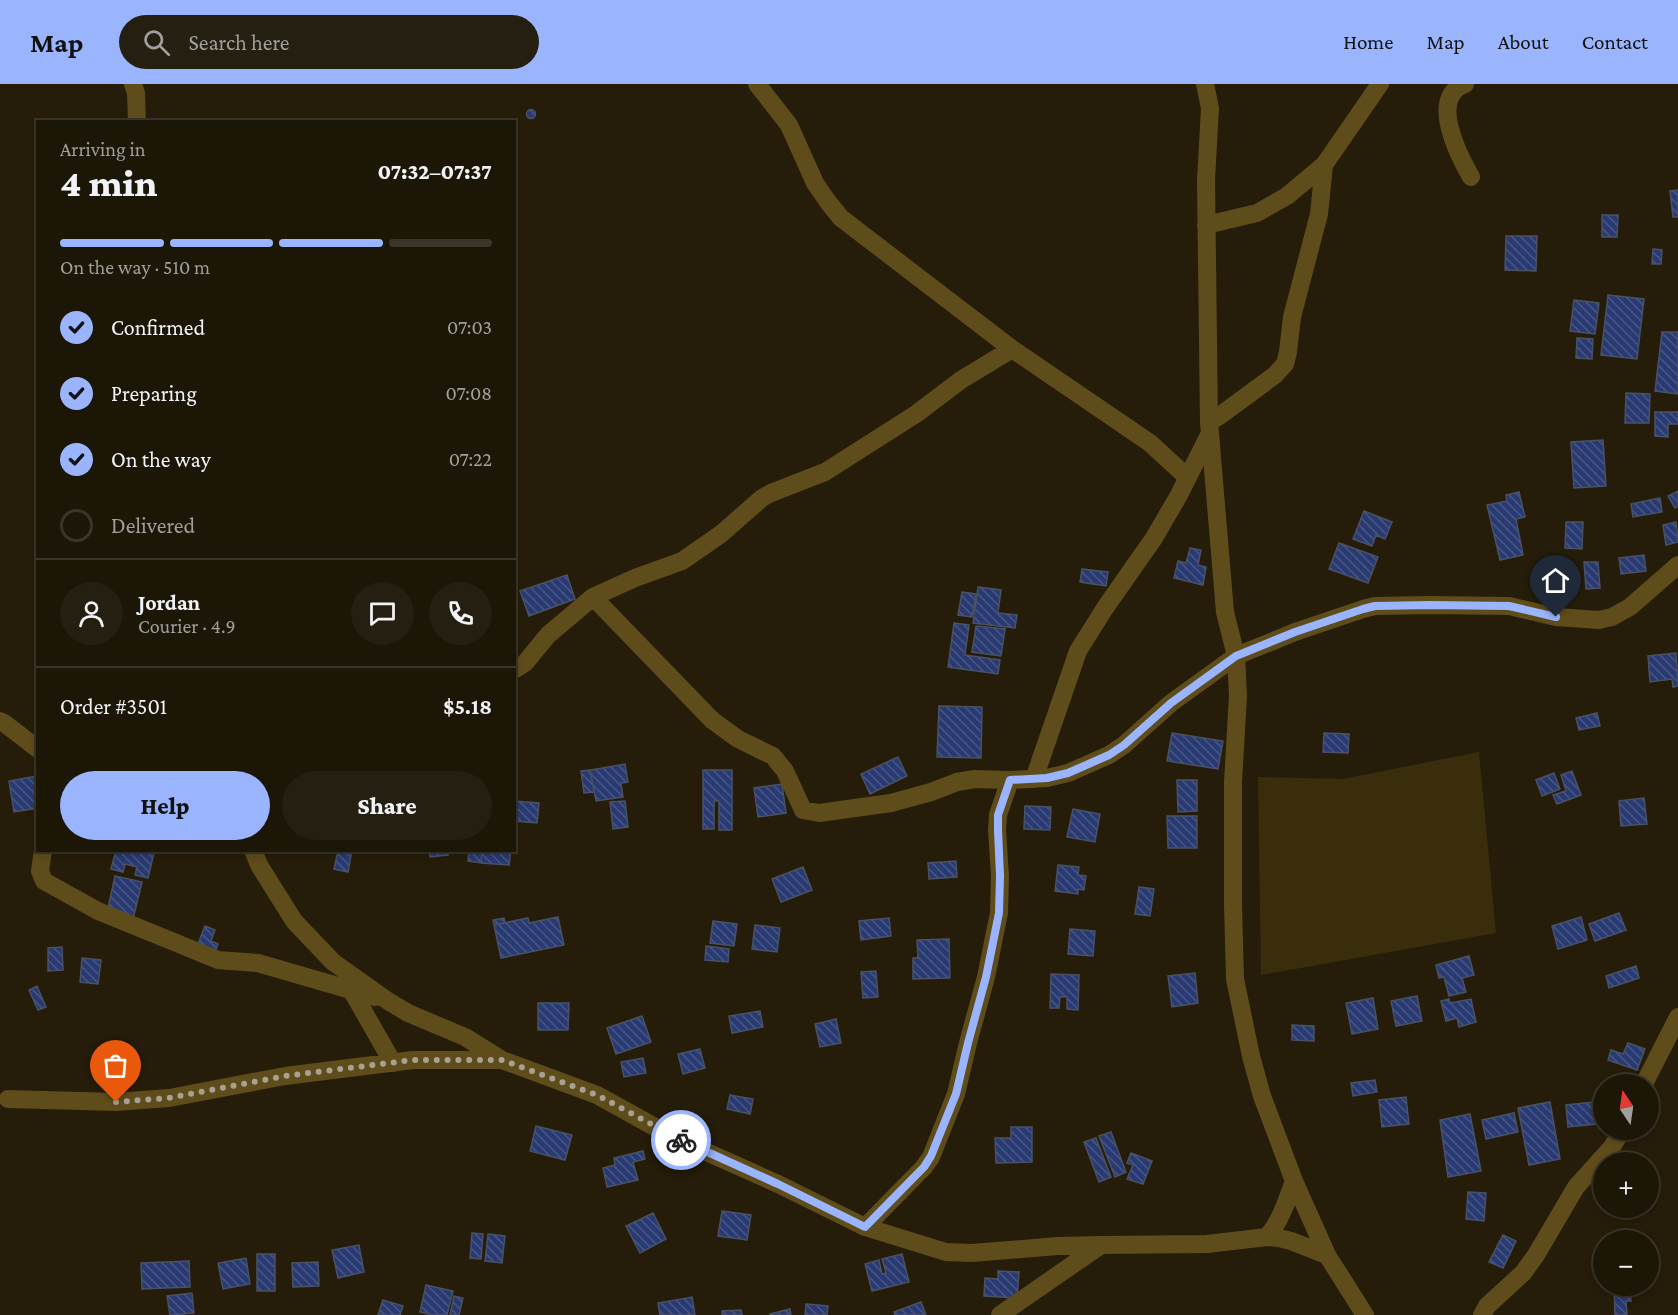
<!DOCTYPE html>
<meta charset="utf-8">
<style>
body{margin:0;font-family:"Crimson Pro",serif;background:#251f11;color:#f1f3f6;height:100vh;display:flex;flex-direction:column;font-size:22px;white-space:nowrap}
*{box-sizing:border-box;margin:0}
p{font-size:20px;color:#a09f9b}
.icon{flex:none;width:33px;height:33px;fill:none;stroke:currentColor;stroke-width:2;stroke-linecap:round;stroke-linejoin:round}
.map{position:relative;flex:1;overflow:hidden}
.sheet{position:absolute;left:36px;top:36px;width:480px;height:732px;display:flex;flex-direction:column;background:#1c1607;border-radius:0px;box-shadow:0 3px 9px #0003,0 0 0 2px #3a3528}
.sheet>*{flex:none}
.needle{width:39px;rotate:347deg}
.controls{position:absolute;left:1593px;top:990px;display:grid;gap:12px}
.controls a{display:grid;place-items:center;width:66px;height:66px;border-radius:50%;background:#1c1607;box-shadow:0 3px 9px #0003,0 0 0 2px #3a3528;font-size:30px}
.pin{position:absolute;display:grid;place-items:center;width:51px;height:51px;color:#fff;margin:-62px -26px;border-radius:50% 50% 50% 0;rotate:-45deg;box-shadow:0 0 6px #0007}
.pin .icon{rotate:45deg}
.courier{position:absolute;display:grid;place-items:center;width:60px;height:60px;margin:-30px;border:4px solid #9ab5fd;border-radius:50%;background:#fff;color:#222;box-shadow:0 2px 8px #0007}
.overview em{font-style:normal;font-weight:800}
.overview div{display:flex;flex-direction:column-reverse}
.overview{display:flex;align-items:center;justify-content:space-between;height:102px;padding:0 24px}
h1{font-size:39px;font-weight:800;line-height:45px}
.bar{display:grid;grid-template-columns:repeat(4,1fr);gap:9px 6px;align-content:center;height:72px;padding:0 24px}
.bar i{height:8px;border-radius:4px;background:#3a3528}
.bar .on{background:#9ab5fd}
.bar p{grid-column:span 4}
.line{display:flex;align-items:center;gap:15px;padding:0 24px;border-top:2px solid #3a3528}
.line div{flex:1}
.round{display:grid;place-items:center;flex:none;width:63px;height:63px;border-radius:32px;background:#251f11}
ol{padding:0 24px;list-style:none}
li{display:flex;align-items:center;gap:18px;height:66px}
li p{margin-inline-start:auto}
li .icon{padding:6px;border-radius:50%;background:#9ab5fd;color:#111;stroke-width:4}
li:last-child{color:#a09f9b}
li i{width:33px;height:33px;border:3px solid #3a3528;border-radius:50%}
.cta{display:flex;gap:12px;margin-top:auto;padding:12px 24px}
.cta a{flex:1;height:69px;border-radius:36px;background:#9ab5fd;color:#111;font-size:24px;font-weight:800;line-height:69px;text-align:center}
.cta a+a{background:#251f11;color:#f1f3f6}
header{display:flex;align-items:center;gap:36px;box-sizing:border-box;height:84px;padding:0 30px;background:#9ab5fd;color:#111}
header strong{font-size:28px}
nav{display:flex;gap:33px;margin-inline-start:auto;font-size:21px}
.search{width:420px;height:54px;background:#251f11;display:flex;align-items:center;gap:15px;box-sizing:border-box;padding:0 21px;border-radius:33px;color:#a09f9b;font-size:22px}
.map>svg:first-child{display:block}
.pitch{fill:#3a2d0c}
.building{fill:url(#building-back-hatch);stroke:#495164;stroke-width:1.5}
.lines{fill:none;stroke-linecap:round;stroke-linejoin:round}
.minor{stroke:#5f4c1b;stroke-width:18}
.done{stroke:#a8a192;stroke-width:6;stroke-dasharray:0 10.8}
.route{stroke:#9ab5fd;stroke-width:8}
</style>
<header>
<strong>Map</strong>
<div class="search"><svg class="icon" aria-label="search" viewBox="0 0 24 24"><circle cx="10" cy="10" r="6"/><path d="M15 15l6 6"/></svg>Search here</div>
<nav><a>Home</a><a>Map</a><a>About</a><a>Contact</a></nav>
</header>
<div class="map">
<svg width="1678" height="1231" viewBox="0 0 1678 1231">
<defs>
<pattern id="building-back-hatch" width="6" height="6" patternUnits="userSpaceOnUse" patternTransform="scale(1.5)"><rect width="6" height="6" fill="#283a71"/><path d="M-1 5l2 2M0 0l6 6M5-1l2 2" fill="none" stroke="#485685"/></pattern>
</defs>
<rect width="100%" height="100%" fill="#251d09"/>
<!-- pitch -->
<path class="pitch" d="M1479 668 1496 849 1261 891 1258 693 1343 695Z"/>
<!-- building -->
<path class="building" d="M526.5 30a4.5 4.5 0 1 1 9 0a4.5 4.5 0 1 1-9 0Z
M1678 106V133H1673L1670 107Z
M1602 131H1618L1617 153H1602Z
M1506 152H1537L1536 187 1505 186Z
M1653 165 1662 166 1661 180H1652Z
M1608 211 1644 215 1637 275 1601 271Z
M1574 216 1599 219 1595 250 1570 247Z
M1662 248H1678V310L1655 307Z
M1577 254 1593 255 1592 275 1576 274Z
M1626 309 1650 310 1649 339H1625Z
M1655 328H1678V340H1668V353L1655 352Z
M1603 356 1606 402 1574 404 1571 358Z
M1678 407V422L1675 424 1668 412Z
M1519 408 1525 433 1516 435 1523 471 1500 476 1487 421 1507 417 1506 411Z
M1660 414 1662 428 1633 433 1631 420Z
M1364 427 1392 438 1385 455 1376 451 1372 462 1353 455Z
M1566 438H1583L1582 465 1565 464Z
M1676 438 1678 458 1666 461 1663 441Z
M1339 459 1378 473 1368 499 1329 485Z
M1190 464 1201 466 1198 481 1206 483 1203 501 1174 494 1178 477 1186 479Z
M1644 471 1646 487 1621 490 1619 474Z
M1584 478H1598L1600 504 1586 505Z
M1082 485 1108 488 1106 502 1080 498Z
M567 491 575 515 529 532 520 507Z
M978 503 1001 506 998 529 1017 531 1015 544 973 539Z
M962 508 976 510 972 533 958 531Z
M954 539 969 541 965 571 1000 576 998 590 948 583Z
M976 542 1005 545 1001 572 972 568Z
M1676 569 1678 602 1673 603 1672 595 1650 598 1648 572Z
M939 622 982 623 981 674 937 673Z
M1597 629 1600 642 1579 646 1576 634Z
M1172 649 1223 657 1218 685 1167 677Z
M1324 649 1349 650 1348 669 1323 668Z
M898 673 907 692 870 710 861 690Z
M625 680 628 698 621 699 623 713 596 717 590 686Z
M590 686 594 708 584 709 581 687Z
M703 686H732V746H719V717H714V745H703Z
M1572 687 1581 711 1557 720 1553 711 1566 707 1561 691Z
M1554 689 1560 705 1542 712 1536 696Z
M37 692 38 724 14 728 9 697Z
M1177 696H1197V727L1178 728Z
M782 700 786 729 758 733 754 704Z
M1644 714 1647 740 1621 742 1619 717Z
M514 717 539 719 537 739 514 737Z
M625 717 628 743 613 745 610 718Z
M1025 722 1051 723 1050 746 1024 745Z
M1073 725 1100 730 1095 758 1067 753Z
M1167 732H1197V764H1168Z
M116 766H144L154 769 148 794 135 791 137 783 125 780 123 788 111 785Z
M338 766H352L348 788 334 785Z
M430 766H448V771L430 773Z
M469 766H482L481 779 468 777Z
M482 766H511L509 781 481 779Z
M956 777 957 793 929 795 928 779Z
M1058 781 1079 783 1078 791 1086 792 1084 806 1078 805V810L1055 807Z
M803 783 812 806 781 818 772 795Z
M115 792 142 798 133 835 107 829Z
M1139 803 1154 805 1150 832 1135 830Z
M1619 829 1626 846 1595 857 1589 840Z
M558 833 564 861 501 874 494 841 528 834 529 839Z
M1581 833 1587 856 1558 865 1552 842Z
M504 834 505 839 494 841 493 836Z
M889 834 891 852 861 856 859 837Z
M713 837 737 840 734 862 710 859Z
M755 841 780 844 777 868 752 865Z
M205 842 215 846 211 857 218 860 214 871 196 865Z
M1070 845 1095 847 1093 872 1068 870Z
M949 855 950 894 913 895V874H918L917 856Z
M706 862 729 865 728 878 705 876Z
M62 863 63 886 48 887V864Z
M1469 872 1474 891 1462 894 1466 908 1449 912 1444 893 1439 894 1436 881Z
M82 874 101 876 98 900 80 898Z
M1636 882 1639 894 1609 904 1606 892Z
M876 887 878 913 863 914 861 888Z
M1195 889 1198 919 1172 923 1168 892Z
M1051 890 1079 891 1078 926 1067 925V913H1060L1059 924H1050Z
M37 902 46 923 38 926 29 906Z
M1417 912 1422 937 1396 942 1391 917Z
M1373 914 1378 945 1352 950 1346 919Z
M1449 915 1450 919 1471 915 1476 938 1459 943 1457 934 1446 937 1441 917Z
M538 919H569L568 946H538Z
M760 927 763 943 732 949 729 932Z
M642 932 651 958 616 970 607 944Z
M836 935 841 959 820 963 815 940Z
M1292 941 1314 942V957L1292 956Z
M1628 959 1645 965 1637 986 1608 976 1611 966 1623 970Z
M700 965 705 984 683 990 678 970Z
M643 974 646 989 624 993 621 978Z
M1375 996 1377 1008 1353 1012 1351 999Z
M730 1011 753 1015 750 1030 727 1025Z
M1406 1013 1409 1040 1382 1043 1379 1016Z
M1550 1018 1560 1075 1529 1081 1518 1024Z
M1594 1018 1597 1040 1568 1043 1566 1021Z
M1514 1029 1518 1048 1486 1055 1482 1036Z
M1470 1030 1481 1087 1448 1093 1440 1036Z
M536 1042 572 1051 565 1076 530 1067Z
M1011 1043H1032V1078L996 1079 995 1054H1011Z
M1111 1048 1126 1088 1115 1093 1099 1052Z
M1096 1054 1111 1093 1099 1098 1084 1058Z
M643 1067 645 1075 633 1078 638 1096 607 1103 603 1084 615 1081 614 1074Z
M1131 1069 1152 1077 1143 1100 1127 1095 1133 1081 1127 1079Z
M1468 1108 1486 1109 1484 1137 1466 1135Z
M722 1127 751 1131 747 1156 718 1152Z
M653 1129 666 1155 640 1169 626 1142Z
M472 1149 483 1150 481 1175 470 1174Z
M488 1150 505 1152 502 1179 485 1177Z
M1503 1151 1516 1157 1503 1184 1489 1178Z
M359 1161 364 1188 338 1194 332 1166Z
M257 1170H275V1207H257Z
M902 1170 909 1198 872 1207 865 1180 879 1176 882 1190 886 1189 882 1175Z
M246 1174 250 1200 223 1205 218 1179Z
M189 1177 190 1203 142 1205 141 1179Z
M318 1178 319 1202 293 1203 292 1179Z
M998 1187 1019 1188 1017 1214 984 1212 985 1194 998 1195Z
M426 1201 453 1207 447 1231H433L420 1228Z
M1614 1202H1630L1631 1217H1626L1627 1231H1615Z
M192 1209 194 1229 170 1231 167 1212Z
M454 1212 463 1214 459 1231H450Z
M692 1213 695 1231H660L658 1219Z
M383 1216 403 1222 400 1231H378Z
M921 1218 926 1231H895L894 1228Z
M806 1220 828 1222 827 1231H805Z
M790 1225 791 1231H771L770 1230Z
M741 1226 742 1231H722V1227Z"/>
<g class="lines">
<!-- minor -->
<path class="minor" d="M133 0 136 9 137 38
M757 0 789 41 815 99 828 118 841 134 1012 265 1150 359 1187 393
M1205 0 1210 24 1206 96 1209 338 1225 528 1236 572 1238 611 1233 698V821L1235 895 1251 972 1262 1012 1294 1097 1327 1171 1365 1231
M1465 0C1428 13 1459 72 1471 93
M1206 141 1257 129 1287 112 1324 81
M1209 338 1218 333 1275 291 1285 280 1288 268 1292 233 1319 130 1324 81 1380 0
M593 513 712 636 738 655 773 672 785 687 803 726 819 729 891 719 931 708 957 698 975 695 1010 696 1047 694 1068 689 1109 671 1124 661 1171 619 1236 572 1295 548 1363 525 1375 522 1429 521 1509 522 1556 533 1599 536 1612 533 1630 523 1678 481
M514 586 525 579 548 551 593 513 635 494 682 477 721 450 762 414 771 409 825 388 916 330 961 296 1012 265
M0 637 4 639 38 665
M1034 695 1078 567 1105 524 1154 454 1179 411 1210 349
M43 766 40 787 44 797 98 827 218 876 258 879 375 913
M253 766 259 781 294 837 333 878 388 917 408 929 465 953 502 976 597 1011 673 1053 778 1100 865 1143 946 1168 972 1169 1058 1162 1101 1161 1207 1160 1267 1153 1279 1154 1291 1157 1327 1171
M349 902 393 979
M1644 1000 1678 933
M8 1015 116 1018 169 1014 285 992 413 976H501
M865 1143 924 1083 931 1073 956 1010 968 959 986 893 999 829 1000 792 997 746 998 731 1010 696
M1267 1153C1281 1136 1286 1119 1294 1097
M1000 1231 1101 1161
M1482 1231 1487 1222 1523 1189 1536 1171 1576 1103 1612 1063 1622 1046"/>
</g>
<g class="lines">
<!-- done -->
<path class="done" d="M116 1018 169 1014 285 992 413 976H502L597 1011 681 1056"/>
<!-- route -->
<path class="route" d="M681 1056 778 1100 865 1143 924 1083 931 1072 956 1010 968 959 986 893 999 829 1000 792 998 746V731L1010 696 1047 694 1068 689 1109 671 1124 661 1171 619 1236 572 1295 548 1363 525 1375 522 1430 521 1509 522 1556 533"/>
</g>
</svg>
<div class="controls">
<a><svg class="needle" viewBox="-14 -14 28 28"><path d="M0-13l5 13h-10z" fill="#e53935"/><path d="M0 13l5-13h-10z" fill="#a09f9b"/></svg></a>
<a>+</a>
<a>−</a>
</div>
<div class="pin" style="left:116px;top:1018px;background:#ea580c"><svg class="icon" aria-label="bag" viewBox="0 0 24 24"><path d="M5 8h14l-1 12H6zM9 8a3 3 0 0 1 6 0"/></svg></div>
<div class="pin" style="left:1556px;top:533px;background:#1f2937"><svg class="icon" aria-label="home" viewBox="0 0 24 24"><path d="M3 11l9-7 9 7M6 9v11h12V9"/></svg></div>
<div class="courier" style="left:681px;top:1056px"><svg class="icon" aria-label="bike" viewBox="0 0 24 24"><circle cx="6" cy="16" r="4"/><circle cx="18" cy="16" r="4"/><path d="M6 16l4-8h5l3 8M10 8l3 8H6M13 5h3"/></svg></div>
<section class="sheet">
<div class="overview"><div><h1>4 min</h1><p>Arriving in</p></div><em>07:32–07:37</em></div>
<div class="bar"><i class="on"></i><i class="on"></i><i class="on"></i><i></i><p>On the way · 510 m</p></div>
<ol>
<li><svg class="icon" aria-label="check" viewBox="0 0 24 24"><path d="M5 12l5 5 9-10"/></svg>Confirmed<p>07:03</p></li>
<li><svg class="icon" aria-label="check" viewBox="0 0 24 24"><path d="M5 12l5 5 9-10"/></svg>Preparing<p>07:08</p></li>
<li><svg class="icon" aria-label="check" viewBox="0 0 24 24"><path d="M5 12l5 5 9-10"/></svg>On the way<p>07:22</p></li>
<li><i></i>Delivered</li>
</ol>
<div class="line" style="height:108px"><a class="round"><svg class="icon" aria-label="person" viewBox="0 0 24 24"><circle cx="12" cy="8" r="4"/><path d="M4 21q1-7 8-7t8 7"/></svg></a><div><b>Jordan</b><p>Courier · 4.9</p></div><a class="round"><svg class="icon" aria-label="chat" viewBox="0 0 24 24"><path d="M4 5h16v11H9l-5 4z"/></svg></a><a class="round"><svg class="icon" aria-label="phone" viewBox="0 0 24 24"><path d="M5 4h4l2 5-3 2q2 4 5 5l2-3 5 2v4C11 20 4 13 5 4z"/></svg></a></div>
<div class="line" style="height:78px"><div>Order #3501</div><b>$5.18</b></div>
<div class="cta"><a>Help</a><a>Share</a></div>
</section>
</div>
